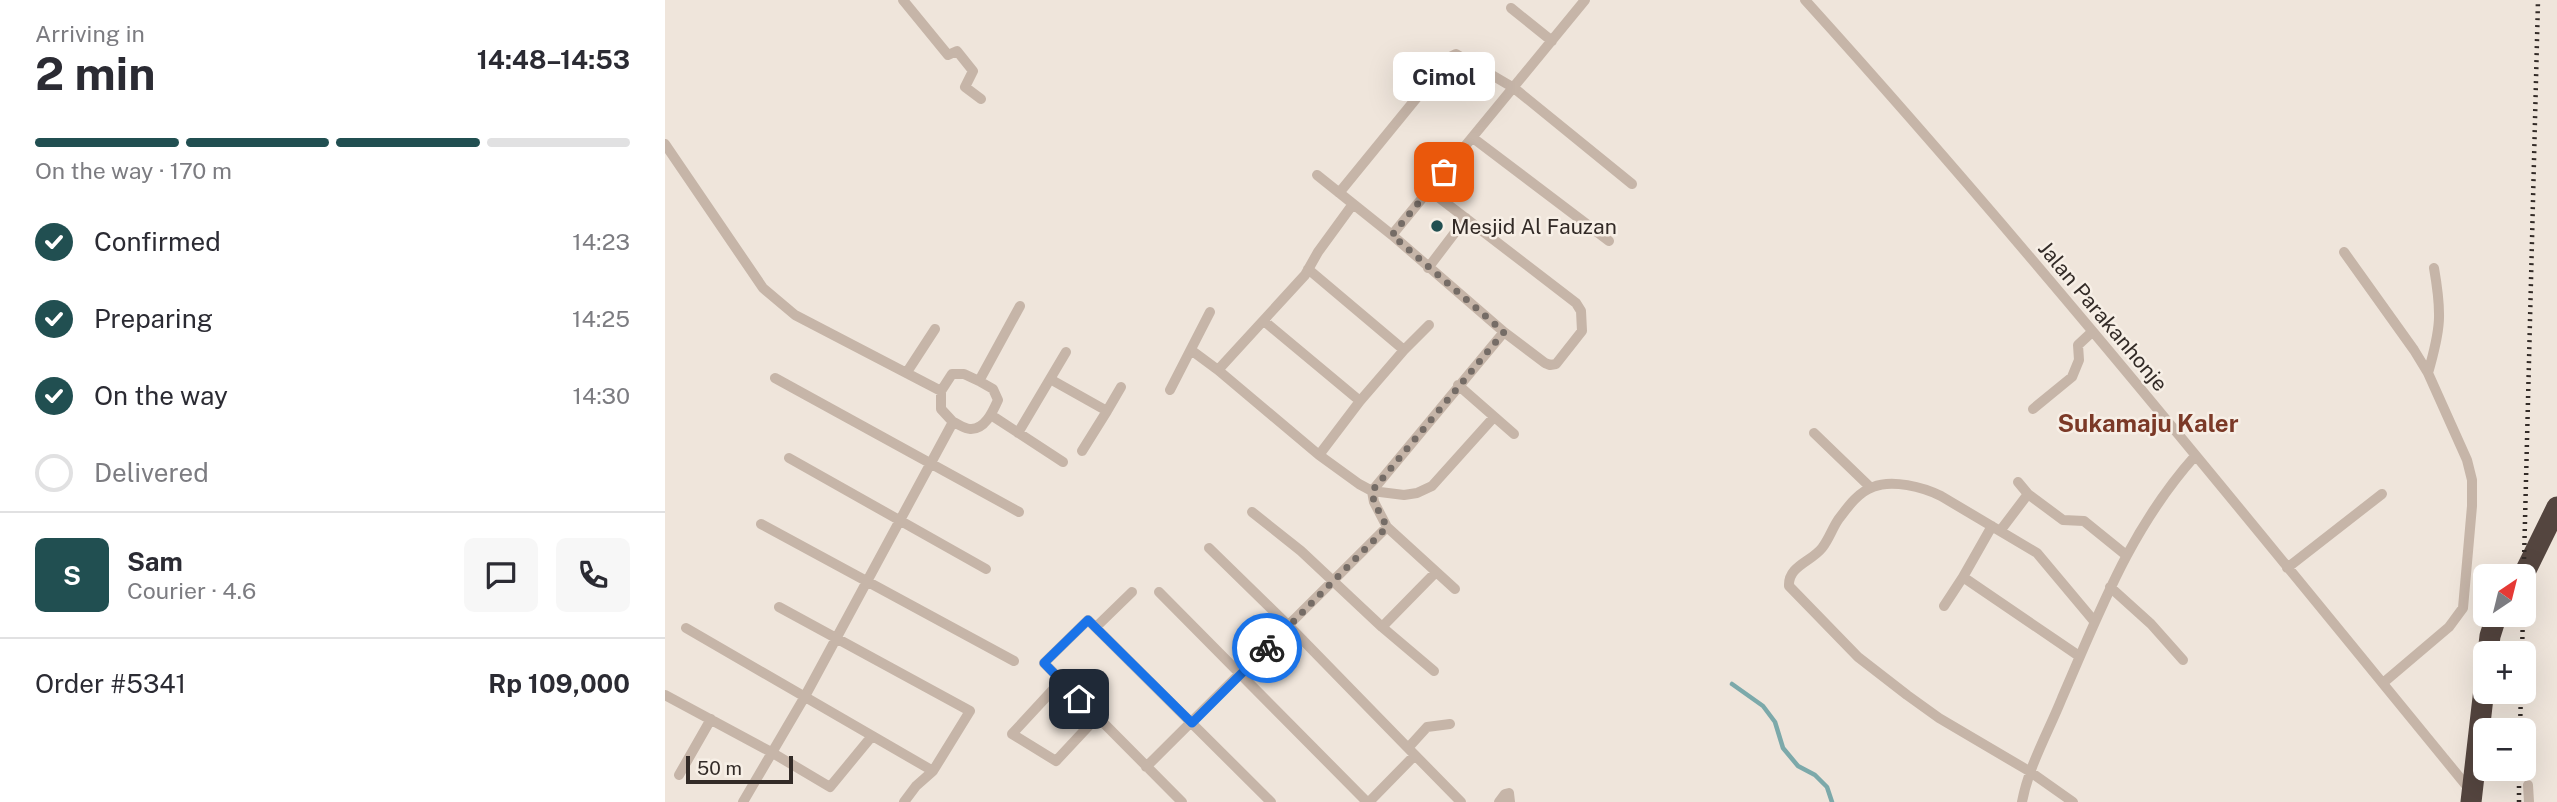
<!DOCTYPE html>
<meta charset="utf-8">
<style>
body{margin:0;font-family:"Public Sans",sans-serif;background:#f7f7f7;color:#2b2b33;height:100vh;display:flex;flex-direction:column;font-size:26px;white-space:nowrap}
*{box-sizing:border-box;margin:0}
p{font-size:23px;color:#7c7c81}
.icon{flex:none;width:38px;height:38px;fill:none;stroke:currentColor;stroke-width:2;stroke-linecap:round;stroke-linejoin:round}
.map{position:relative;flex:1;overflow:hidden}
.sheet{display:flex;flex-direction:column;background:#fff;width:665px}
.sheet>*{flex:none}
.needle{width:46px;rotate:35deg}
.tools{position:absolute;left:1808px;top:564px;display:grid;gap:14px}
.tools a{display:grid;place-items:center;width:63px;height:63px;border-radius:10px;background:#fff;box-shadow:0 7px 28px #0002;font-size:35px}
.scale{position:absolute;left:21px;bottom:18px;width:107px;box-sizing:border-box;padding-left:7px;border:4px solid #332b27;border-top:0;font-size:19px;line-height:24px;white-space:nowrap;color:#332b27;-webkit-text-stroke:5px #f7efe6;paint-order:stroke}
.pin{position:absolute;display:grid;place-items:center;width:60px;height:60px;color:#fff;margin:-30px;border-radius:14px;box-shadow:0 4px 10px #0006}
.courier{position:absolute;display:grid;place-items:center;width:70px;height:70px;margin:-35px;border:5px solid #1a73e8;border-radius:50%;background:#fff;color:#222;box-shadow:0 2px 9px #0007}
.bubble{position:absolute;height:49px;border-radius:10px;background:#fff;box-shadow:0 7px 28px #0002;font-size:23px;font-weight:700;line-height:49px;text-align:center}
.summary em{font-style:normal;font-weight:700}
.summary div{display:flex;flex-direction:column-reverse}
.summary{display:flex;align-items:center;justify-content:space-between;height:119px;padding:0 35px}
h1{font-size:46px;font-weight:700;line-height:52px}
.bar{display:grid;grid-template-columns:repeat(4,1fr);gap:10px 7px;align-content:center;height:84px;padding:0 35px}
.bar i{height:9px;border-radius:5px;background:#e1e1e2}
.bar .selected{background:#214f51}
.bar p{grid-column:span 4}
.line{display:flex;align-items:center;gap:18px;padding:0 35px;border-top:2px solid #e1e1e2}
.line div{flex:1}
.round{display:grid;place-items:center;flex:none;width:74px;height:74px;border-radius:10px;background:#f7f7f7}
ol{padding:0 35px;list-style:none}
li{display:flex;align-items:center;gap:21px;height:77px}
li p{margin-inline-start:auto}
li .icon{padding:7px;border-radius:50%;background:#214f51;color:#fff;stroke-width:4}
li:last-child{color:#7c7c81}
li i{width:38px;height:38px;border:4px solid #e1e1e2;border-radius:50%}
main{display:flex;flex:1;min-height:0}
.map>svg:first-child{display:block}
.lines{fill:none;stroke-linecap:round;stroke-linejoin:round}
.stream{stroke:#7ca9aa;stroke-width:4.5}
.street{stroke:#c6b5a8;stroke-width:10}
.highway{stroke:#54453f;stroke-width:21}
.rail{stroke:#332b27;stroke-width:4.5;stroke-dasharray:2 5;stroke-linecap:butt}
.done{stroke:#756c66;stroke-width:7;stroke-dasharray:0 12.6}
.route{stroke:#1a73e8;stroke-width:9}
.poi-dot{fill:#214f51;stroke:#f7efe6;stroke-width:2.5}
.labels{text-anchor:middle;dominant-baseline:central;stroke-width:5;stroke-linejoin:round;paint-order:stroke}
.poi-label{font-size:21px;fill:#332b27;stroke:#f7efe6;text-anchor:start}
.street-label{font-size:21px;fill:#332b27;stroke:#f7efe6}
.quarter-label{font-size:24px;font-weight:bold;fill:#7b3927;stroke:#f7efe6}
</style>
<main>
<section class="sheet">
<div class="summary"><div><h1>2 min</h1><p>Arriving in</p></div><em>14:48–14:53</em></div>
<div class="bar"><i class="selected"></i><i class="selected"></i><i class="selected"></i><i></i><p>On the way · 170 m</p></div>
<ol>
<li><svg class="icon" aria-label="check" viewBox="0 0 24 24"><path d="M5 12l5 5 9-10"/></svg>Confirmed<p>14:23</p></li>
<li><svg class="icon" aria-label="check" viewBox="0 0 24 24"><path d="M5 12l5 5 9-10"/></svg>Preparing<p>14:25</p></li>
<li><svg class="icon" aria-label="check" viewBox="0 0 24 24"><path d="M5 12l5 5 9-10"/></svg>On the way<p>14:30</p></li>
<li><i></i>Delivered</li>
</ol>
<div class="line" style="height:126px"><b class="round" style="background:#214f51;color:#fff">S</b><div><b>Sam</b><p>Courier · 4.6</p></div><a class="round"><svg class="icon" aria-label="chat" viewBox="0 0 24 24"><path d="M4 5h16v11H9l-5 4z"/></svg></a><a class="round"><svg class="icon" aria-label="phone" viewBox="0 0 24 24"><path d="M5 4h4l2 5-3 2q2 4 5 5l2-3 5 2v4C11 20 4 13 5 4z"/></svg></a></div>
<div class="line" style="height:91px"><div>Order #5341</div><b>Rp 109,000</b></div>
</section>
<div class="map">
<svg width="1892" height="802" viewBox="0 0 1892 802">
<rect width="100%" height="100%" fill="#efe5db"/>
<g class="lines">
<!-- stream -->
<path class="stream" d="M1067 684 1098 706 1110 722 1118 748 1133 766 1150 775 1162 787 1167 802"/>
<!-- street -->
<path class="street" d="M238 0 283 55 292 51 308 71 300 87 316 99
M1140 0C1371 255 1587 524 1805 790
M846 8 887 41
M808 138 944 241
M0 144 98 288 130 315 276 391V409L288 422 139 698 78 802
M652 175 727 235
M764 190 911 303 916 311 917 331 891 364 885 365 880 363 839 332 727 235 920 0
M674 193 785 57 791 54 849 88 967 184
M688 204 653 252 640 275 553 370 654 455 694 484 707 491 739 495 752 493 767 486 829 417
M1679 252 1749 350 1763 373 1802 460 1807 480V506L1798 608 1784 627 1718 683
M763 268 801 218
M643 269 739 350 695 401 654 455
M599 321 695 401
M526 350 553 370
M739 350 764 325
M242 372 270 329
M1763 373C1776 328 1777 314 1769 268
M110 378 354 512
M385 379 442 411 456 387
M793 385 849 434
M505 390 545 312
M276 391 287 374H299L314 381 355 306
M1368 409 1407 377 1414 360 1413 345 1427 332
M326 415 398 462
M288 422C293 424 300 429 305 429 320 430 328 411 333 400L328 389 314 381
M353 433 401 352
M1149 433 1205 487
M417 451 442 411
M124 458 321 569
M1353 482 1363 494
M587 512 636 551 717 627
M96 524 349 661
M722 527 790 589
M1335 531 1363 494 1398 520 1419 521 1461 555
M544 548 625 627 743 748 762 727 785 724
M1622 568 1717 494
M1298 577 1327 526
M1445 587 1486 624 1518 660
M494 592 702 802
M1279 606 1298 577 1414 656
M114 607 305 711 268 771 251 786 239 802
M431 627 467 592
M21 628 268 771
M769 671 717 627 770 573
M396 681 347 734 391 761 432 717
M0 695 106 752 165 787 207 736
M743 748 796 802
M481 767 722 527 709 502 707 491 839 332
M14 775 46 719
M1863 785 1864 802
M517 802 379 663 423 620 606 802
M704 802 750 755
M834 802 840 794 844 793 845 802
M1357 802C1364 765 1383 733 1397 698 1435 611 1465 529 1530 456
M1408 802 1364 771 1274 718 1242 695 1193 657 1124 586C1123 566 1146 562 1157 548 1164 539 1167 529 1173 520 1182 508 1193 492 1208 487 1227 479 1258 487 1276 496L1372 553 1429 621"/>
<!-- highway -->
<path class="highway" d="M1858 576 1892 507
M1823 653 1825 636 1832 614
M1806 802 1820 680"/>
<!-- rail -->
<path class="rail" d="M1858 601 1873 0
M1857 653 1858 614
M1855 730 1856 691
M1854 802V768"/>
</g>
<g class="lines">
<!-- done -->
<path class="done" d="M602 648 722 527 709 502 707 491 839 332 727 235 779 172"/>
<!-- route -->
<path class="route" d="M414 699 379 663 423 620 527 723 602 648"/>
</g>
<!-- markers -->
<circle class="poi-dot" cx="772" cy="226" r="7"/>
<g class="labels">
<!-- poi labels -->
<g class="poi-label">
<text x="786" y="226">Mesjid Al Fauzan</text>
</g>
<!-- street labels -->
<g class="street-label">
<text transform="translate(1438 316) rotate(50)">Jalan Parakanhonje</text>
</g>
<!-- quarter labels -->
<g class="quarter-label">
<text x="1483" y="423">Sukamaju Kaler</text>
</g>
</g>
</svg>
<div class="tools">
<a><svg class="needle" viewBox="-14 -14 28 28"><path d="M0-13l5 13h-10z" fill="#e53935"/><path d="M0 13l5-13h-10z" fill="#7c7c81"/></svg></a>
<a>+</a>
<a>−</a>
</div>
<div class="scale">50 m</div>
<div class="pin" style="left:779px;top:172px;background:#ea580c"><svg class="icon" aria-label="bag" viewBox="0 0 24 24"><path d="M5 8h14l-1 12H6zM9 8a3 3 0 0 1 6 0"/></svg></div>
<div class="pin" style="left:414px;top:699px;background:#1f2937"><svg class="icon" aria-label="home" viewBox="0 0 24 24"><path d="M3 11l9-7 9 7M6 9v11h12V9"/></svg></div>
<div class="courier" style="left:602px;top:648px"><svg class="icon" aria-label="bike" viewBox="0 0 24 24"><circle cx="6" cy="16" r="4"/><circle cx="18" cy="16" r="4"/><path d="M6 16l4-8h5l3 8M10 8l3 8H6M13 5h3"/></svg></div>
<div class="bubble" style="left:728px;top:52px;width:102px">Cimol</div>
</div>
</main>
